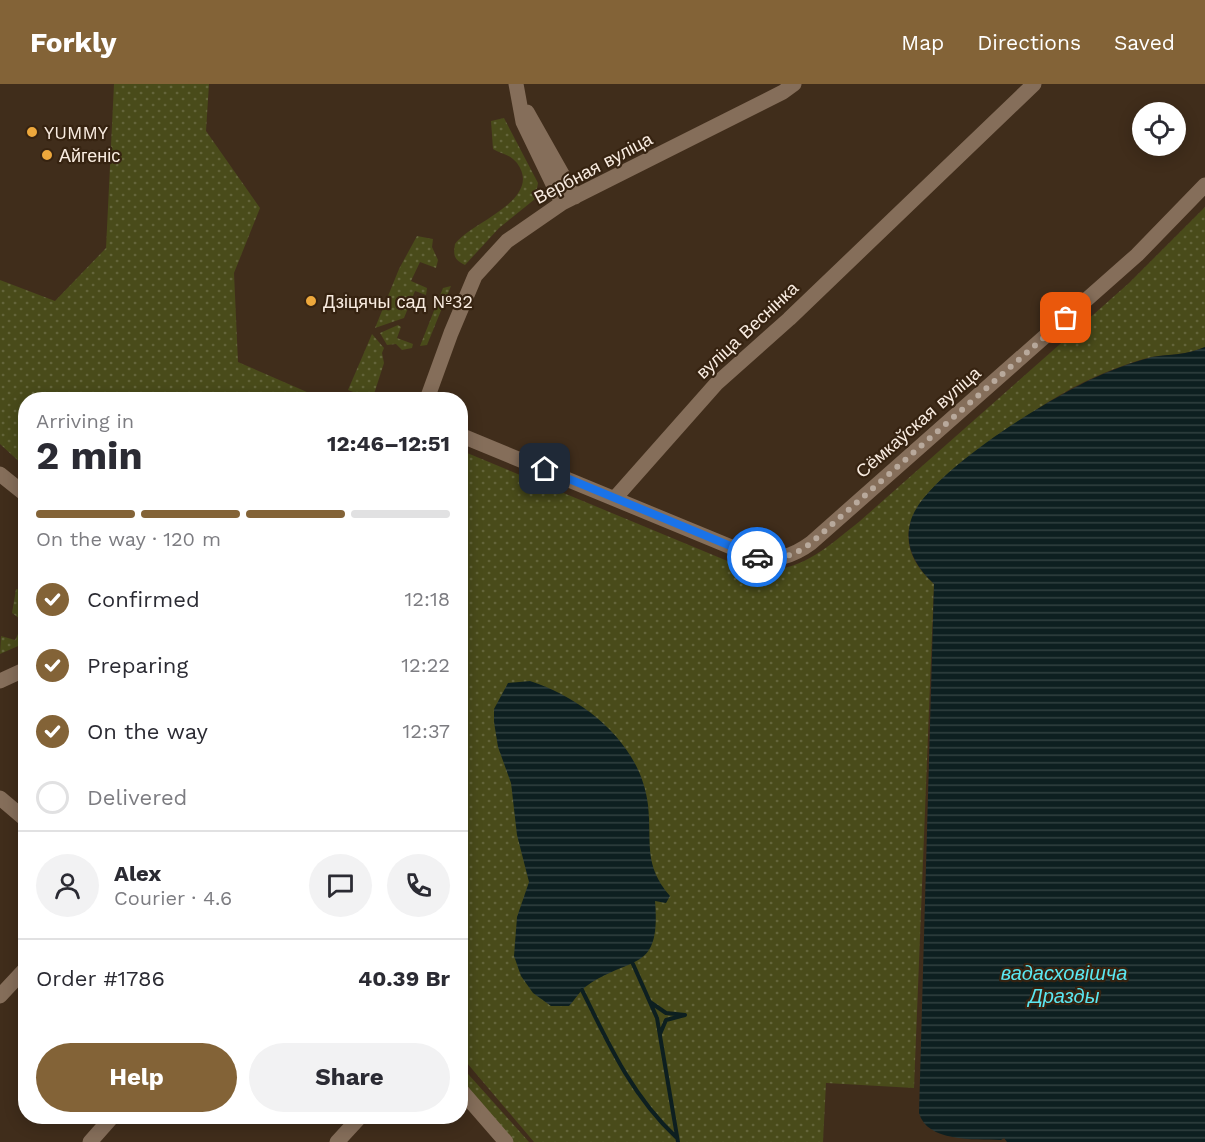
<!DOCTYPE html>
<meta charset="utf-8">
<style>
body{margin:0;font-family:"Work Sans",sans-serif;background:#f2f2f3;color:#2b2b33;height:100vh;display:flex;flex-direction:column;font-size:22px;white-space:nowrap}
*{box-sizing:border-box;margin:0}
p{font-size:20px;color:#7c7c81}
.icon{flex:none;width:33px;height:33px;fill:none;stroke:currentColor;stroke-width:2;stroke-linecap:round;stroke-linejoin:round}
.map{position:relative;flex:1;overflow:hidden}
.details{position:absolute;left:18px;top:308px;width:450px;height:732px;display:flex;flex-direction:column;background:#fff;border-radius:24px;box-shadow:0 3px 15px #0003}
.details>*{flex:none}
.fabs{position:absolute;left:1132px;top:18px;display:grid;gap:12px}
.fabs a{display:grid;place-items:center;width:54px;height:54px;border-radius:50%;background:#fff;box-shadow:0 3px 15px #0003;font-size:30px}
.pin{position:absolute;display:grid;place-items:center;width:51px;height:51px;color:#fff;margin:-26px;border-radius:12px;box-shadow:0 3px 9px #0006}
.courier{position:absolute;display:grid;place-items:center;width:60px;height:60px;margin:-30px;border:4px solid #1a73e8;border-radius:50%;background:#fff;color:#222;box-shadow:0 2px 8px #0007}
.overview em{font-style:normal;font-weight:700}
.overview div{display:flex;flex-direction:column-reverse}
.overview{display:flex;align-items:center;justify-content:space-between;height:102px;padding:0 18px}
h1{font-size:39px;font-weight:700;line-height:45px}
.bar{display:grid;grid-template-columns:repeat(4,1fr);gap:9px 6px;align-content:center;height:72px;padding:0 18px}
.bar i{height:8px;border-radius:4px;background:#e1e1e2}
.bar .selected{background:#836337}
.bar p{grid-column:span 4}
.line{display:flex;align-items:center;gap:15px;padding:0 18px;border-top:2px solid #e1e1e2}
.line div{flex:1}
.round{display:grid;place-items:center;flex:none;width:63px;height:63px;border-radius:32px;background:#f2f2f3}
ol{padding:0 18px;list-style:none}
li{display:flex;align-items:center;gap:18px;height:66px}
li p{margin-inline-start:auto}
li .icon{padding:6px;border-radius:50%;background:#836337;color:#fff;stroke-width:4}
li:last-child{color:#7c7c81}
li i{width:33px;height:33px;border:3px solid #e1e1e2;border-radius:50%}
.action{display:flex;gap:12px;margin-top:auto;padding:12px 18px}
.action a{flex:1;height:69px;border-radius:36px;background:#836337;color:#fff;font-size:24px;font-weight:700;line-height:69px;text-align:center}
.action a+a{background:#f2f2f3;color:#2b2b33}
header{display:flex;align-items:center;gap:36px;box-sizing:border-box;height:84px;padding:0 30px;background:#836337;color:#fff}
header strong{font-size:28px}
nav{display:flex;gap:33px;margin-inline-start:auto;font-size:21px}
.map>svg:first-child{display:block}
.grass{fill:url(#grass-dots)}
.water{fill:url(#water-rules)}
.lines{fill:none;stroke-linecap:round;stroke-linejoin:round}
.stream{stroke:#0d1f20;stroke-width:4}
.minor{stroke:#856e5a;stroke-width:15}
.done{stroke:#b8a99c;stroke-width:6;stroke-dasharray:0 10.8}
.route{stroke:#1a73e8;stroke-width:8}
.poi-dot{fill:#eea83c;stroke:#362311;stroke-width:2}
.labels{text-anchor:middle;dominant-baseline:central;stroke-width:4.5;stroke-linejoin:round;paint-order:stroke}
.poi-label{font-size:18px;fill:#f9ece1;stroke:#362311;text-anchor:start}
.street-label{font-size:18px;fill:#f9ece1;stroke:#362311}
.water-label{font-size:20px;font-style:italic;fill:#5be7f1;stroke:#362311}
</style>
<header>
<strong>Forkly</strong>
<nav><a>Map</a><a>Directions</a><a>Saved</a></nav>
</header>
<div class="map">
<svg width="1205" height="1058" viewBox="0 0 1205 1058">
<defs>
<pattern id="grass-dots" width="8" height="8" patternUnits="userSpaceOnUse" patternTransform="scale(1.5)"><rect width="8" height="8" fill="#494b1a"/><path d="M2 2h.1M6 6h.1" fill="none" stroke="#64653b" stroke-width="1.8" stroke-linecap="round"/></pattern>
<pattern id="water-rules" width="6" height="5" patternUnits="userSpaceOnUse" patternTransform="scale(1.5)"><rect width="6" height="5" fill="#0d1f20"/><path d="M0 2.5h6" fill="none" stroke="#314040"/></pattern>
</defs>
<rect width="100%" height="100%" fill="#402d1b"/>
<!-- grass -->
<path class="grass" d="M114 0H209L206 47 260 124 234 189 238 278 323 315H26L25 383 0 360V196L55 217 106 164Z
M504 34 538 99 535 115 499 144 465 181C454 176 453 171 455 160 471 138 544 116 517 79 510 70 501 70 493 65L491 37Z
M1205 123V263C1187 271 1170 270 1152 273 1137 276 1122 282 1109 287 1065 304 1029 330 992 357 945 391 868 440 934 500L914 1004 826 999 823 1058H534L461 972 460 366 742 483C795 495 822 467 860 437L1129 199Z
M417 152 433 155 432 163 438 176 436 184 420 178 411 197 427 204 426 211 415 207 404 234 375 244 399 185Z
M451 202 427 261 420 262 443 204Z
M398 241 401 243 397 254 413 260 412 264 402 266 396 260 387 261 380 249Z
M372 250 384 264 382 269 384 279 374 310 366 313 348 306Z
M16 505 25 507 21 516 25 518V559L0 570 1 552 15 556 24 538 12 529Z
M460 981 529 1058H513L461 997Z"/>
<!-- water -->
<path class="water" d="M1205 263V1058H1007L1004 1054 1001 1056C973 1055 927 1058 919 1029L934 500C916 483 903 462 911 436 926 388 1061 306 1108 288 1122 282 1137 277 1152 273 1170 270 1187 271 1205 263Z
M530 597C585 615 641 660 648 721 652 759 643 781 670 812L666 819 655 817C661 889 632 871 588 901 579 907 576 915 569 922H551L533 909 521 892 514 872 517 833 529 798 517 751 511 699 498 663 494 638V625L508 599Z"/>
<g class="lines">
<!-- stream -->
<path class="stream" d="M633 880 657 934 678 1058
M582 906C608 959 632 1012 676 1053
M650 918 666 929 685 931 666 936 660 950"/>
<!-- minor -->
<path class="minor" d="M516 0 523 38 562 119
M527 28 575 113
M427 315 451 249 475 192 507 157 562 119 783 8 794 0
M460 351 753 472C776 477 792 473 811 459L1137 171 1205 101
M0 390 26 411
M615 414 716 300 789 235 1034 0
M0 597 26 585
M0 714 26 736
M0 912 26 884
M460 1005 506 1058
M90 1058 113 1032
M337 1058 361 1032"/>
</g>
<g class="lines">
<!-- done -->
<path class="done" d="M757 473C778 477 794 472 811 459L1066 234"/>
<!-- route -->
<path class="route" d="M545 385 757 473"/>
</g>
<!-- markers -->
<g class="poi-dot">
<circle cx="32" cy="48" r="6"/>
<circle cx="47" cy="71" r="6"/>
<circle cx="311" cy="217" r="6"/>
</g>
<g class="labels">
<!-- poi labels -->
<g class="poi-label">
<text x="44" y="48">YUMMY</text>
<text x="59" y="71">Айгеніс</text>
<text x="323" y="217">Дзіцячы сад №32</text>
</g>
<!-- street labels -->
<g class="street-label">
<text transform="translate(593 84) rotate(-28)">Вербная вуліца</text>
<text transform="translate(747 246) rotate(-43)">вуліца Веснінка</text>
<text transform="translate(918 338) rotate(-41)">Сёмкаўская вуліца</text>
</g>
<!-- water labels -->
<g class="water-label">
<text x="1064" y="889">вадасховішча<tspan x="1064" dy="23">Дразды</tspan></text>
</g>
</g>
</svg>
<div class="fabs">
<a><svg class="icon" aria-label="locate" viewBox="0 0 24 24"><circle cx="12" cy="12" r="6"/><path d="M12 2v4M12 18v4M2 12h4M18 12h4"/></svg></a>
</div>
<div class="pin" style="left:1066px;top:234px;background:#ea580c"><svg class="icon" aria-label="bag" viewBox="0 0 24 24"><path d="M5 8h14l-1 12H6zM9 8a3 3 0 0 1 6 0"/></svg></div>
<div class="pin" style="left:545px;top:385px;background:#1f2937"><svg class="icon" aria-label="home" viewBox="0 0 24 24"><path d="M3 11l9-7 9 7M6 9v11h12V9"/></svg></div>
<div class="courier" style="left:757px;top:473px"><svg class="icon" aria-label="car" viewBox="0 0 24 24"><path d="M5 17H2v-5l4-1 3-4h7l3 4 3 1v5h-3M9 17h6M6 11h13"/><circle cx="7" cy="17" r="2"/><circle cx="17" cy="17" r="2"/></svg></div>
<section class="details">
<div class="overview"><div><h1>2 min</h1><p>Arriving in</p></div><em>12:46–12:51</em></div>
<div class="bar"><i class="selected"></i><i class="selected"></i><i class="selected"></i><i></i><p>On the way · 120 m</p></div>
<ol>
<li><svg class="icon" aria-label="check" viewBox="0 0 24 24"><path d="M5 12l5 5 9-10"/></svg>Confirmed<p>12:18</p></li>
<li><svg class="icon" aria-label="check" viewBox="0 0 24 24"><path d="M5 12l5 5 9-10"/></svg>Preparing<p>12:22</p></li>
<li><svg class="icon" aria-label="check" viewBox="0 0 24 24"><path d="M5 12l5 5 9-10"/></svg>On the way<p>12:37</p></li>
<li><i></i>Delivered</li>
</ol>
<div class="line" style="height:108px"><a class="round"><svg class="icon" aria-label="person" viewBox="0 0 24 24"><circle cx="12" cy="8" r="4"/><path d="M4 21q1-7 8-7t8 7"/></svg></a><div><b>Alex</b><p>Courier · 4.6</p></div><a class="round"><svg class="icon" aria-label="chat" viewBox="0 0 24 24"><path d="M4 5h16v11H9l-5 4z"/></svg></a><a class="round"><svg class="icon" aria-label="phone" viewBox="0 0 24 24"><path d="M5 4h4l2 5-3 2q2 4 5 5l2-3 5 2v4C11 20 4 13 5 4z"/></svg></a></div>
<div class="line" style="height:78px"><div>Order #1786</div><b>40.39 Br</b></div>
<div class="action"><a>Help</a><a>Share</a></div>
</section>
</div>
